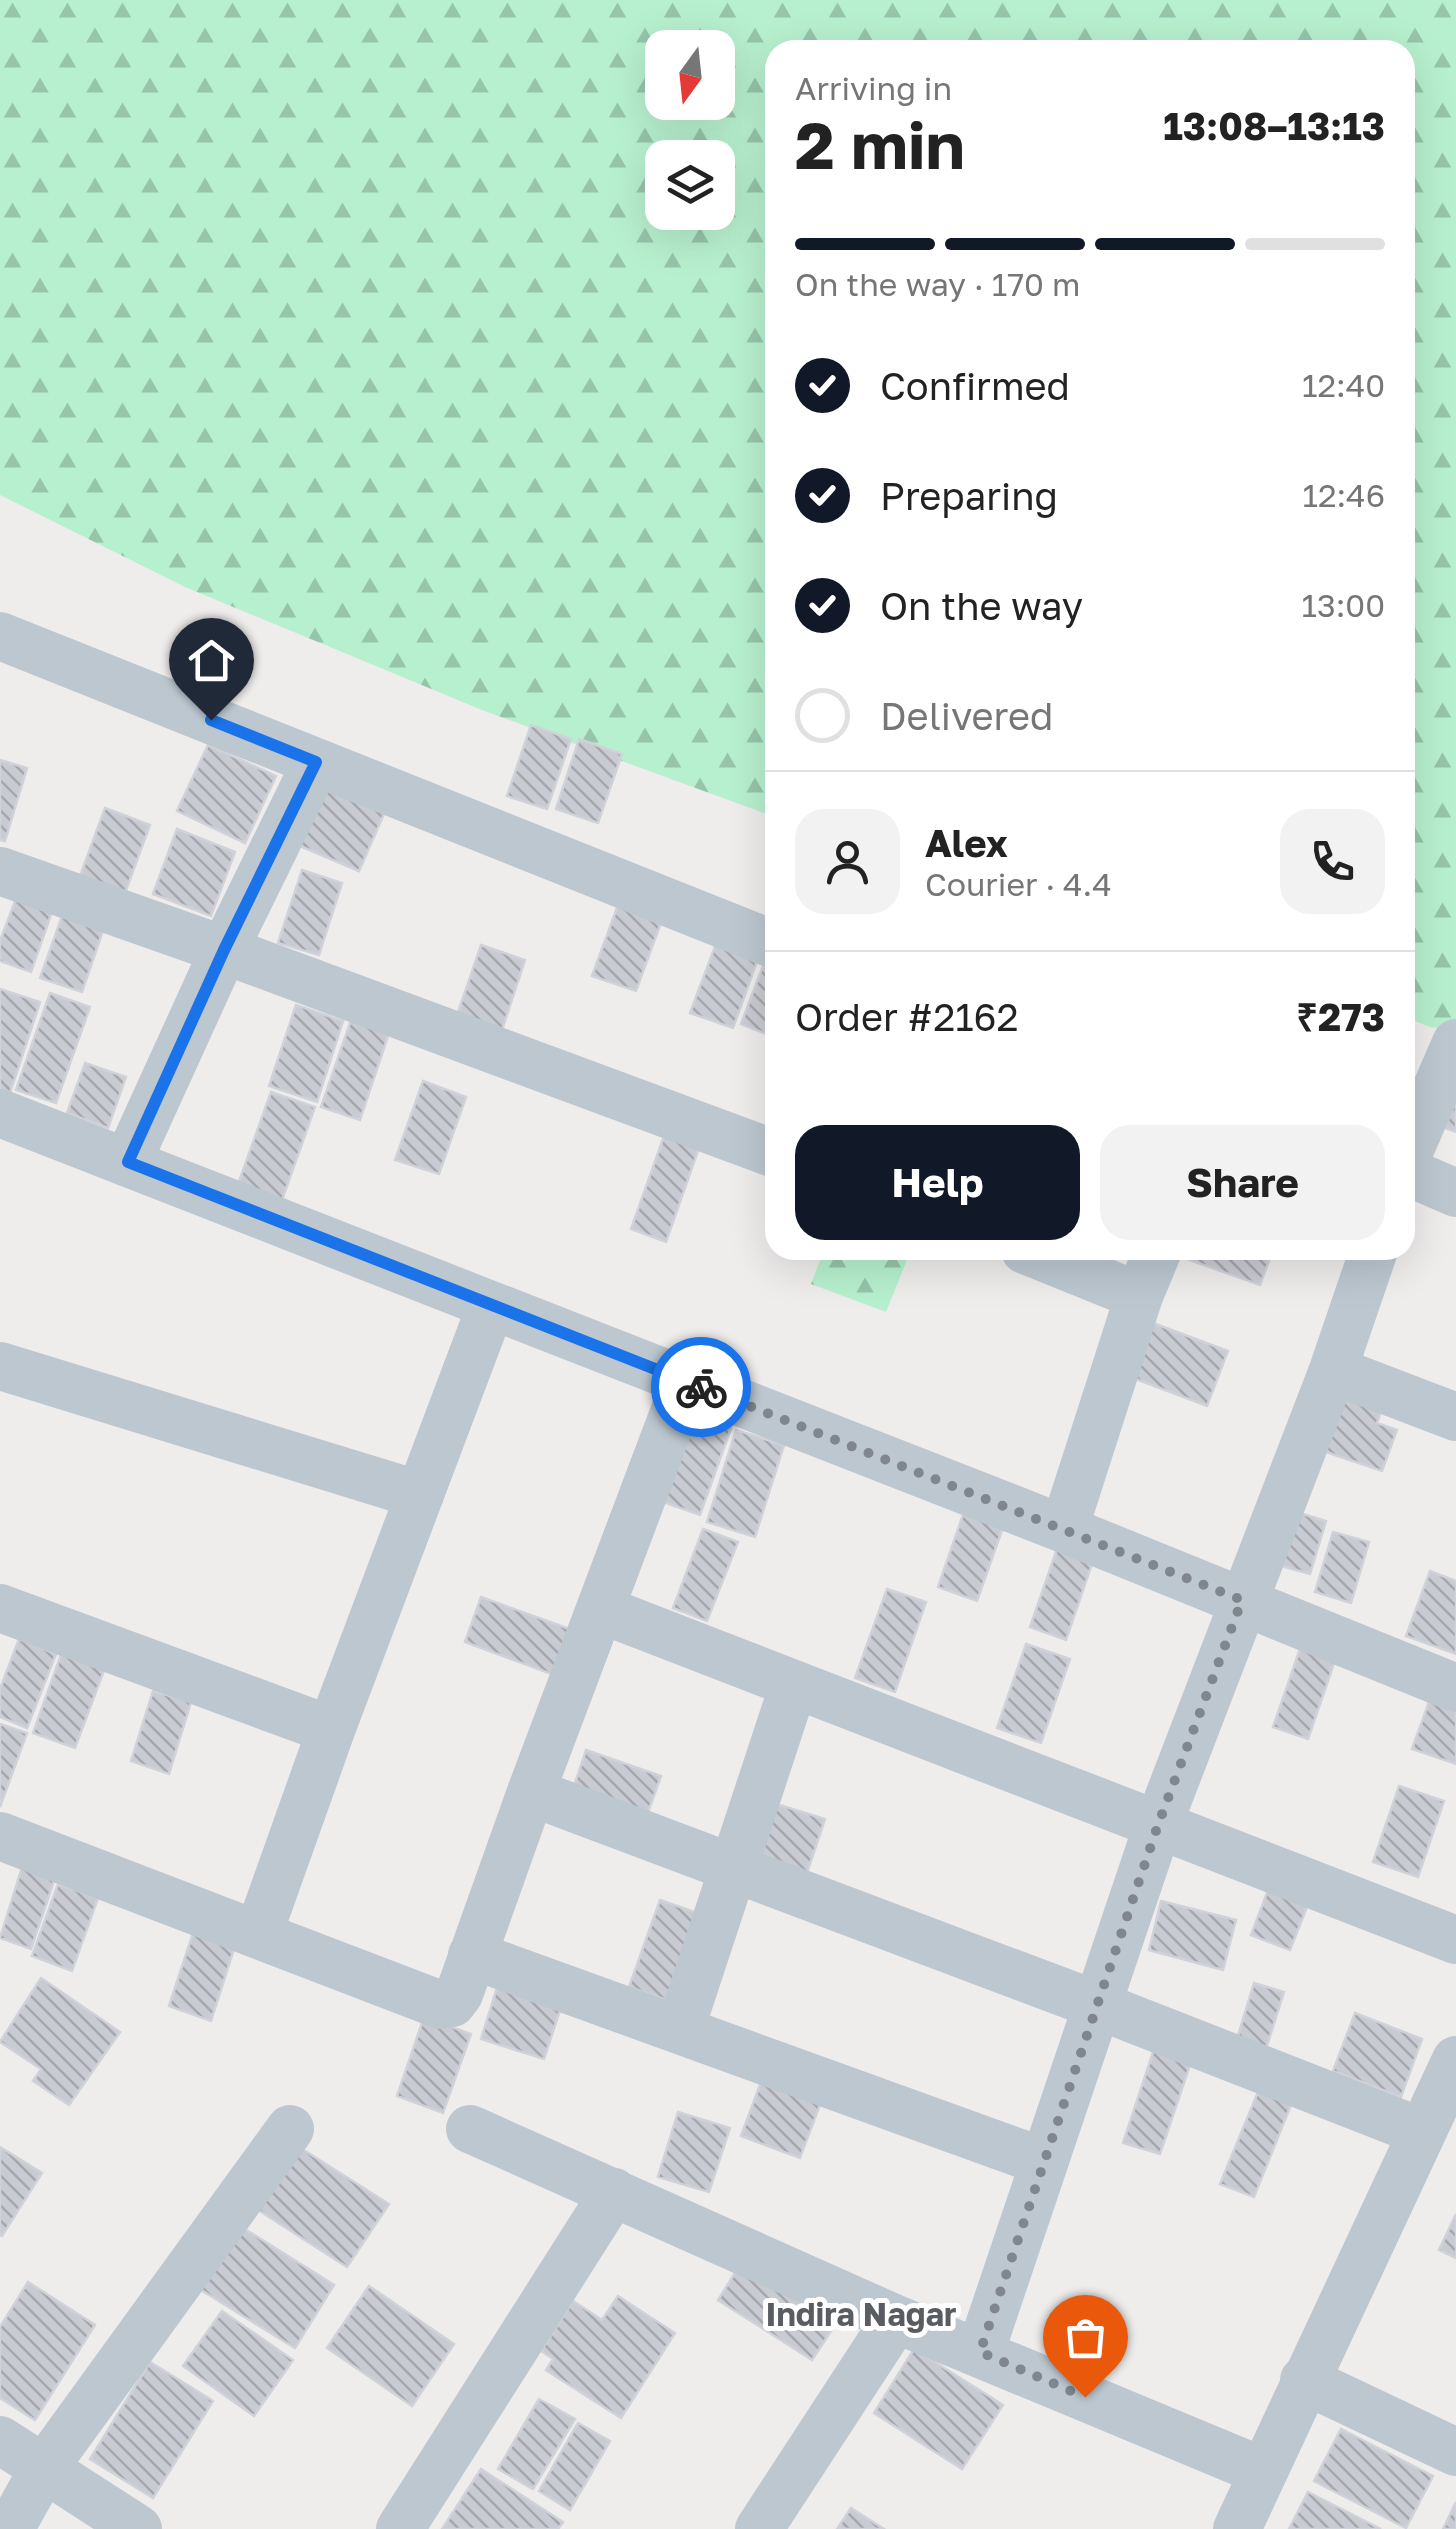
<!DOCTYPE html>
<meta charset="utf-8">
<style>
body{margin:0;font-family:"Golos Text",sans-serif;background:#f2f2f2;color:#222;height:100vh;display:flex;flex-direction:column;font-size:38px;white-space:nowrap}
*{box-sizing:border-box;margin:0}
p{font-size:32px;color:#767676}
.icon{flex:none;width:55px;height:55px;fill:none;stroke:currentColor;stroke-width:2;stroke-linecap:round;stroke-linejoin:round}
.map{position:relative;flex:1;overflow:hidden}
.drawer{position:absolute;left:765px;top:40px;width:650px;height:1220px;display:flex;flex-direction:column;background:#fff;border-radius:30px;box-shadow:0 10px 40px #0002}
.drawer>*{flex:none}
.needle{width:65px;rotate:195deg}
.tools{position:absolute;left:645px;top:30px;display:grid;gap:20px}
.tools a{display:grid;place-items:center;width:90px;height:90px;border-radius:20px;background:#fff;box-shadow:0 10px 40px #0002;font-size:50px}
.pin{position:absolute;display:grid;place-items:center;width:85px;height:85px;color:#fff;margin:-102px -42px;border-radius:50% 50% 50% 0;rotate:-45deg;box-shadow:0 0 10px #0007}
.pin .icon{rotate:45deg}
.courier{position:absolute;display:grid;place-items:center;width:100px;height:100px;margin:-50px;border:8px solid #1a73e8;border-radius:50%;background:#fff;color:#222;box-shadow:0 2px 12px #0007}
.headline em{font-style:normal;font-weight:700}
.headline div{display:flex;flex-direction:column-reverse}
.headline{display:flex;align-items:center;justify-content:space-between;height:170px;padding:0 30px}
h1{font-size:65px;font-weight:700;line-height:75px}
.bar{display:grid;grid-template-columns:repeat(4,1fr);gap:15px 10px;align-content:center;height:120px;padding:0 30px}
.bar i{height:12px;border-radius:8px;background:#e0e0e0}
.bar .current{background:#111827}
.bar p{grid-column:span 4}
.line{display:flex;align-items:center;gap:25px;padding:0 30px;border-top:2px solid #e0e0e0}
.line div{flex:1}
.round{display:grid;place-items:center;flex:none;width:105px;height:105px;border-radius:30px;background:#f2f2f2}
ol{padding:0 30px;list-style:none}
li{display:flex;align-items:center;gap:30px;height:110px}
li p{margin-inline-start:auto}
li .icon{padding:10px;border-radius:50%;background:#111827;color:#fff;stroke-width:4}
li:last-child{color:#767676}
li i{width:55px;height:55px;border:5px solid #e0e0e0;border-radius:50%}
.button{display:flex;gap:20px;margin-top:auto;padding:20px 30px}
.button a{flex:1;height:115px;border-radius:30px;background:#111827;color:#fff;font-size:40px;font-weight:700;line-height:115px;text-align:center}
.button a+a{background:#f2f2f2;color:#222}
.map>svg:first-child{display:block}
.forest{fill:url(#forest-firs);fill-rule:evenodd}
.building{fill:url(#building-back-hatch);stroke:#d0d2d9;stroke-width:2.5}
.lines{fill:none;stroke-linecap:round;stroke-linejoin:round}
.minor{stroke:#bcc7d0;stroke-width:48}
.done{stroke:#80868e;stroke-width:10;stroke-dasharray:0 18}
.route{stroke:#1a73e8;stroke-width:12}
.labels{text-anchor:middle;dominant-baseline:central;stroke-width:10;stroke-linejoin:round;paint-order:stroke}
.neighbourhood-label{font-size:32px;font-weight:bold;fill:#595d62;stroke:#fff}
</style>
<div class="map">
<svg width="1456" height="2529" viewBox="0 0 1456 2529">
<defs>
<pattern id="forest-firs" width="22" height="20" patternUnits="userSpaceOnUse" patternTransform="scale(2.5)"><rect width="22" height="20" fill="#b7f0ce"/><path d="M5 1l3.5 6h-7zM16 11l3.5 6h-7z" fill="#96c5aa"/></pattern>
<pattern id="building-back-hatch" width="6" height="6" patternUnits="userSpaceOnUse" patternTransform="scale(2.5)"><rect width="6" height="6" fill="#c9cbd2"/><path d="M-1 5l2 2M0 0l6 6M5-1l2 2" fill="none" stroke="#a5a7ad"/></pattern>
</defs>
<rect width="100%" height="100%" fill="#efecec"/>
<!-- forest -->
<path class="forest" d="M0 0H1456V1031L1430 1027 1405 1017V50H775V817L482 710 185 587 0 495ZM662 48H718V102H662ZM662 158H718V212H662Z
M824 1250H911L886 1312 811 1284Z"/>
<!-- building -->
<path class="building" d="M531 725 571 739 547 809 507 796Z
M579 739 622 754 598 823 556 809Z
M208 745 276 776 245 843 177 811Z
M0 760 27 768 5 841 0 840Z
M328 781 387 807 359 871 300 846Z
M105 808 150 825 125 893 80 876Z
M177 829 235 852 211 916 153 894Z
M302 870 342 883 319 955 278 943Z
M17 896 53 909 31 972 0 961V941Z
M66 905 107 919 82 992 40 978Z
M618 905 662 920 636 991 592 976Z
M717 941 759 956 733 1028 690 1013Z
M481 945 525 960 499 1039 454 1024Z
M764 963 775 967 774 1037 741 1024Z
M0 989 40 1002 9 1096 0 1093Z
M50 993 90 1007 56 1103 16 1090Z
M296 1005 343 1021 317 1102 269 1086Z
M351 1020 389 1033 360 1120 321 1107Z
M85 1063 126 1077 108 1128 67 1113Z
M423 1081 466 1097 439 1174 395 1160Z
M271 1092 315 1107 281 1203 237 1187Z
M1456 1099V1132L1445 1128Z
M665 1133 700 1145 666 1242 631 1229Z
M1187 1250H1273L1260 1285 1184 1258Z
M1153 1323 1228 1351 1207 1406 1133 1378Z
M1347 1389 1384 1402 1377 1423 1397 1430 1382 1471 1314 1448Z
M694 1415 731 1428 700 1515 663 1502Z
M736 1430 784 1445 755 1537 707 1522Z
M966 1506 1006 1519 977 1601 938 1587Z
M1287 1509 1326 1521 1310 1574 1271 1563Z
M703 1529 738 1542 707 1621 673 1608Z
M1333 1532 1369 1542 1351 1603 1315 1592Z
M1058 1546 1094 1558 1066 1640 1030 1627Z
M1430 1571 1456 1581V1654L1406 1636Z
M887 1589 926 1602 895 1692 855 1678Z
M481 1597 578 1632 562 1678 465 1642Z
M1304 1637 1339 1649 1308 1739 1273 1727Z
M19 1639 56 1654 27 1728 0 1717V1689Z
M1026 1644 1070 1659 1041 1743 997 1728Z
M63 1649 106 1665 75 1748 33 1733Z
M1434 1688 1456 1696V1764L1412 1749Z
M153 1691 191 1702 169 1774 131 1761Z
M0 1724 27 1733 0 1807Z
M586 1750 661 1776 645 1821 571 1795Z
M1399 1786 1444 1801 1418 1877 1373 1862Z
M773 1803 825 1819 805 1879 754 1863Z
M23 1864 56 1875 31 1949 0 1938Z
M1271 1882 1311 1897 1290 1950 1251 1935Z
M58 1884 98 1898 72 1971 32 1956Z
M660 1900 709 1917 678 2004 629 1987Z
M1161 1901 1236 1920 1223 1970 1149 1950Z
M193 1933 235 1946 211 2021 169 2006Z
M501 1975 565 1995 544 2059 481 2039Z
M41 1978 120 2032 69 2105 33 2081 41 2069 0 2042Z
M1254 1983 1284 1992 1265 2052 1236 2042Z
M1355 2013 1422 2039 1401 2097 1333 2071Z
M424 2017 471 2034 443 2113 397 2096Z
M1154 2049 1191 2062 1160 2154 1123 2143Z
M764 2074 823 2097 800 2158 741 2136Z
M1260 2087 1293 2100 1254 2197 1220 2184Z
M678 2112 730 2128 709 2192 658 2177Z
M0 2147 42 2173 2 2236 0 2235Z
M299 2147 389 2204 347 2267 258 2210Z
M1456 2214V2258L1439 2250Z
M232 2221 334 2285 295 2348 193 2285Z
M745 2257 839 2319 812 2360 718 2300Z
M28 2282 95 2325 35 2420 0 2398V2327Z
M369 2286 454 2344 412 2406 327 2348Z
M618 2296 675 2333 621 2418 546 2370 553 2359 541 2351 573 2301 602 2320Z
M222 2311 293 2360 254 2416 183 2366Z
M914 2349 1003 2405 962 2469 874 2413Z
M150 2362 213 2401 153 2498 90 2459Z
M539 2399 575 2419 533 2489 498 2469Z
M578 2423 610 2441 570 2510 539 2491Z
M1341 2429 1433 2476 1406 2528 1314 2481Z
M481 2469 563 2522 558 2529H442Z
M1308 2492 1381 2529H1289Z
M1456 2502V2529H1443Z
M851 2508 884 2529H837Z"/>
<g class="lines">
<!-- minor -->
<path class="minor" d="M0 636 775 945
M0 871 224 950 775 1154
M0 1113 1064 1529 1456 1688
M1405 1161 1456 1043
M127 1163 224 950 316 763
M1405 1171 1456 1193
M1025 1250 1139 1296
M0 1366 420 1495
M1333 1370 1456 1417
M1064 1529 1139 1296 1158 1250
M0 1608 331 1730
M600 1609 1456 1940
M531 1792 1097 2005 1422 2132
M0 1836 441 2005 452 2003 459 1994 531 1792 686 1381
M258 1935 331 1730 491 1306
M472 1955 1044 2162
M680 2030 794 1684
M470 2129 896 2319 1262 2471
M980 2353 1158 1825 1333 1370 1374 1250
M1304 2380 1456 2452
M0 2440 138 2529
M10 2529 44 2468 290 2129
M400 2529 614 2192
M759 2529 896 2319
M1237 2529 1456 2060"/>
</g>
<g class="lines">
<!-- done -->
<path class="done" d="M701 1387 1242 1600 1158 1825 980 2352 1085 2397"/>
<!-- route -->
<path class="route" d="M211 720 316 762 224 950 128 1162 701 1387"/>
</g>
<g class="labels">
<!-- neighbourhood labels -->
<g class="neighbourhood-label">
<text x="861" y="2314">Indira Nagar</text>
</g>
</g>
</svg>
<div class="tools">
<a><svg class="needle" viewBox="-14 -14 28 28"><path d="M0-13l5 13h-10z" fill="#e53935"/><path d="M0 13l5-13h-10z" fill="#767676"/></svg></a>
<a><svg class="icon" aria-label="layers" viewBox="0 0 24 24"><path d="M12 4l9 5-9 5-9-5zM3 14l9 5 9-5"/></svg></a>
</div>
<div class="pin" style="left:1085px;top:2397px;background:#ea580c"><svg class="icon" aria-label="bag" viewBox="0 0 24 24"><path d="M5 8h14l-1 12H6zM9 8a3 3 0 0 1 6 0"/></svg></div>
<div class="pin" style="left:211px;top:720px;background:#1f2937"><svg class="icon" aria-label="home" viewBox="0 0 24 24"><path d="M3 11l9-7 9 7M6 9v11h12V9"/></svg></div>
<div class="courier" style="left:701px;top:1387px"><svg class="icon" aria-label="bike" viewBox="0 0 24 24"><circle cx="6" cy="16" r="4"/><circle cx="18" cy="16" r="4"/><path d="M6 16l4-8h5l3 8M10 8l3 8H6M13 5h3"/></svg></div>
<section class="drawer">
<div class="headline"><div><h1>2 min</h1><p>Arriving in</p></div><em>13:08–13:13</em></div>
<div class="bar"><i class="current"></i><i class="current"></i><i class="current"></i><i></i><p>On the way · 170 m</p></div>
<ol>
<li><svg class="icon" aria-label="check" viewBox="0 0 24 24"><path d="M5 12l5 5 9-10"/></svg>Confirmed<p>12:40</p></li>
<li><svg class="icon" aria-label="check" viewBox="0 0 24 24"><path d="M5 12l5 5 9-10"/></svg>Preparing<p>12:46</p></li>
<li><svg class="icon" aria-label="check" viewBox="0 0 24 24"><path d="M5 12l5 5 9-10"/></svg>On the way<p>13:00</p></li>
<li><i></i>Delivered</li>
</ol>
<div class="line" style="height:180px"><a class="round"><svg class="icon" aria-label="person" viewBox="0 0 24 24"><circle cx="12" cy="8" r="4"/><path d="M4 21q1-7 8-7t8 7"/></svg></a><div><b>Alex</b><p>Courier · 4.4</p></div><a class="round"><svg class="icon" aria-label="phone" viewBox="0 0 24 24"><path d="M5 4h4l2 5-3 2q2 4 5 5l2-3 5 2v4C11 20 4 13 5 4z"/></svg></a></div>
<div class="line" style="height:130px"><div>Order #2162</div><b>₹273</b></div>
<div class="button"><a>Help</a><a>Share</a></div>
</section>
</div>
